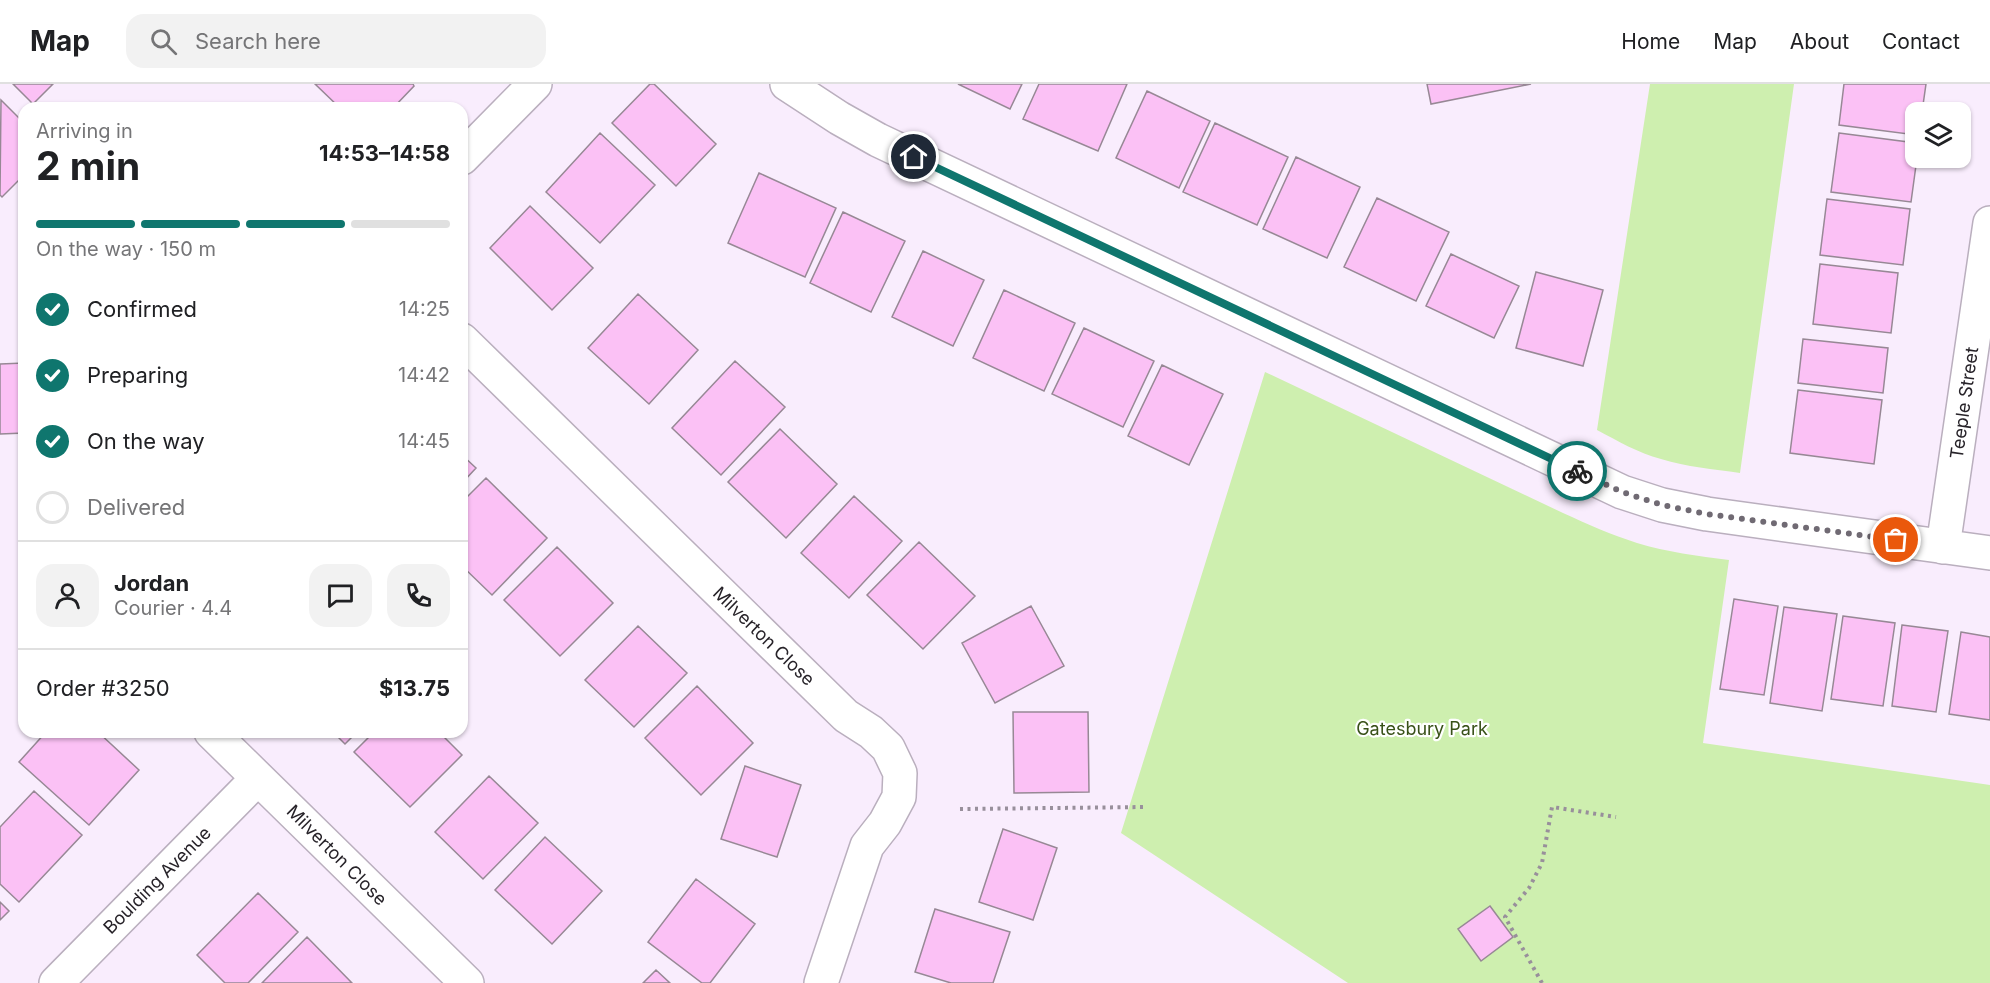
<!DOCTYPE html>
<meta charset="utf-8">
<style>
body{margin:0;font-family:Inter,sans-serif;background:#f2f2f2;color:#202124;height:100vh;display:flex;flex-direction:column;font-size:22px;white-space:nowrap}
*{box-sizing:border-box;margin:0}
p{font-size:20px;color:#757577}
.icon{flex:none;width:33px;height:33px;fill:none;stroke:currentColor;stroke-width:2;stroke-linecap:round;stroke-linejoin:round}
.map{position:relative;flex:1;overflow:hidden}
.panel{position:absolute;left:18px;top:18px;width:450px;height:636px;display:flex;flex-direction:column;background:#fff;border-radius:18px;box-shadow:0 2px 4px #0004}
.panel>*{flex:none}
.buttons{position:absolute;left:1905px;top:18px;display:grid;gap:12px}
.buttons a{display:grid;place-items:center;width:66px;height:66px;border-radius:12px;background:#fff;box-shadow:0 2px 4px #0004;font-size:30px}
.pin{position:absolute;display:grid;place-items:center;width:51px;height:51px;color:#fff;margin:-26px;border:3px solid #fff;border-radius:50%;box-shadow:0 2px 6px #0007}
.courier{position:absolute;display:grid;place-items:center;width:60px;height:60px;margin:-30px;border:4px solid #0f766e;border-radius:50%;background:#fff;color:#222;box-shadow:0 2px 8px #0007}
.overview em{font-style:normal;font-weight:700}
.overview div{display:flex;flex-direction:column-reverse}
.overview{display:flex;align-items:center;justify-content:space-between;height:102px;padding:0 18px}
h1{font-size:39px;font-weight:700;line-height:45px}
.bar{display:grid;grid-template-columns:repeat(4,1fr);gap:9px 6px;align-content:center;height:72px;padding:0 18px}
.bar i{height:8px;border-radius:4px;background:#e0e0e0}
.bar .selected{background:#0f766e}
.bar p{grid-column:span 4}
.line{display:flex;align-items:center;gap:15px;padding:0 18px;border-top:2px solid #e0e0e0}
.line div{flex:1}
.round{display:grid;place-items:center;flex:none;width:63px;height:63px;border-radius:18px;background:#f2f2f2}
ol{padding:0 18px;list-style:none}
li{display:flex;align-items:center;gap:18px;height:66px}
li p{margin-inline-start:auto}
li .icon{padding:6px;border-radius:50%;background:#0f766e;color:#fff;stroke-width:4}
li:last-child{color:#757577}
li i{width:33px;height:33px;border:3px solid #e0e0e0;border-radius:50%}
header{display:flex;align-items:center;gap:36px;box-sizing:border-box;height:84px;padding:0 30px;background:#fff;border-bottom:2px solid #e0e0e0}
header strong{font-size:28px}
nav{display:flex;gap:33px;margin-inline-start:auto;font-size:21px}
.search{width:420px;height:54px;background:#f2f2f2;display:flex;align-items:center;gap:15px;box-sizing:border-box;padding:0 21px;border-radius:18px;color:#757577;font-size:22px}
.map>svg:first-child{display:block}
.green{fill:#ceefaf}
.building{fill:#fbc1f5;stroke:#978895;stroke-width:1.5}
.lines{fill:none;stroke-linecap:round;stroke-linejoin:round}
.minor-casing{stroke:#baafbe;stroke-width:36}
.path{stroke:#988f9b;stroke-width:4;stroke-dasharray:3 4.5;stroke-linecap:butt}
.minor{stroke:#fff;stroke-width:33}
.done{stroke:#706a73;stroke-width:6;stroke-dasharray:0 10.8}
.route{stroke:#0f766e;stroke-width:8}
.labels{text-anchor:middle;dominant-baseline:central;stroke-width:4.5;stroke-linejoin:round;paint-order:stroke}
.street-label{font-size:18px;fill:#272329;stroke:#fff}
.park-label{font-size:18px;fill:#385118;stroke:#fff}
</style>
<header>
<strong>Map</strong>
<div class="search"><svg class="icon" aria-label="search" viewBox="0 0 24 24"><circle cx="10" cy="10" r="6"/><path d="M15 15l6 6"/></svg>Search here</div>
<nav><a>Home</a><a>Map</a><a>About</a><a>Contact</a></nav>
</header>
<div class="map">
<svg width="1990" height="899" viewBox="0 0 1990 899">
<rect width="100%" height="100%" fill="#f9edfd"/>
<!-- green -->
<path class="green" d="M1650 0H1794L1740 389C1713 385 1687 383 1661 375 1638 369 1618 357 1597 346Z
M1265 288 1563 429C1587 440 1612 451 1637 459 1667 468 1698 472 1729 476L1703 659 1990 701V899H1348L1121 749Z"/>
<!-- building -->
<path class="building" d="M13 0H53L33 20Z
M315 0H413L414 2 393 24H340Z
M650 0H654L716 60 676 102 612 39Z
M958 0H1022L1010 25Z
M1039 0H1127L1098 67 1023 35Z
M1427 0H1531L1431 20Z
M1844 0H1926L1922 28H1916V51L1839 41Z
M1147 7 1210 37 1179 104 1116 74Z
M1 16 24 39V91L2 113 0 111Z
M1215 39 1288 73 1257 141 1183 108Z
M600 49 655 101 600 159 546 108Z
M1839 49 1916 59 1917 74 1911 118 1831 108Z
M1296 73 1360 103 1327 174 1263 145Z
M759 89 836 124 805 193 728 159Z
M1377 114 1449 148 1416 217 1344 183Z
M1827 115 1910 125 1903 181 1820 171Z
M530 122 593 184 552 226 490 164Z
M843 128 905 157 871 228 810 199Z
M923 167 984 196 953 262 892 233Z
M1451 170 1519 202 1494 254 1426 222Z
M1820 180 1898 189 1891 249 1813 240Z
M1536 188 1603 206 1583 282 1516 264Z
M1004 206 1075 239 1044 307 973 274Z
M638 210 698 266 649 320 588 264Z
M1084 244 1154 277 1123 343 1052 310Z
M1803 255 1888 264 1883 309 1798 299Z
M735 277 785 323 721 391 672 344Z
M24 279V349L0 350V280Z
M1162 281 1223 310 1189 381 1128 352Z
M1798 306 1882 316 1874 380 1790 369Z
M780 345 837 400 786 454 728 398Z
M462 371 476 384 462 399Z
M486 394 547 454 492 511 462 482V418Z
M854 412 902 457 849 514 801 469Z
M919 458 975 512 923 565 867 511Z
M557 463 613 519 560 572 504 516Z
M1734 515 1778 522 1764 611 1720 605Z
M1031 522 1064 582 995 619 962 559Z
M1784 523 1837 530 1822 627 1770 619Z
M1843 532 1895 539 1883 622 1831 615Z
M1902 541 1948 547 1936 628 1892 622Z
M638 542 687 589 634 643 585 596Z
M1961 548 1990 553V636L1949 630Z
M697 602 753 659 701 711 645 654Z
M1013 628H1088L1089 708 1014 709Z
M46 648H98L139 686 89 741 19 678Z
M333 648H357L345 660Z
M374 648H439L462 671 410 723 354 668Z
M745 682 801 701 777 773 721 755Z
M489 692 538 739 483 795 435 748Z
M34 707 82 751 19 818 0 800V743Z
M1003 745 1057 764 1033 836 979 818Z
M545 753 602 807 552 860 495 806Z
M696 795 755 840 710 899H702L648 858Z
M258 809 298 848 248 899H225L197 871Z
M0 818 9 827 0 836Z
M1490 822 1513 853 1481 877 1458 845Z
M935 825 1010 848 993 899H951L915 888Z
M307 853 352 899H262Z
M656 886 670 899H643Z"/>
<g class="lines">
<defs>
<path id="minor" d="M787 0 839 34 878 56 1622 408 1662 421 1707 430 1990 469
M462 74 535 0
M462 256 846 632 871 648 888 664 900 689 899 713 885 739 867 762 821 899
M1943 463 1990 139
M211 648 467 899
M56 899 258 694"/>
</defs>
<!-- minor casing -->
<use href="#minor" class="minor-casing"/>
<!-- path -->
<path class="path" d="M960 725 1147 723
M1542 899 1505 833 1529 804 1542 779 1552 723 1616 733"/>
<!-- minor -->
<use href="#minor" class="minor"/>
</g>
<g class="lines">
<!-- done -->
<path class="done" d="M1577 387 1622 408 1662 421 1707 430 1896 456"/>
<!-- route -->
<path class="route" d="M914 73 1577 387"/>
</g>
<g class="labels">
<!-- street labels -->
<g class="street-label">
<text transform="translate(1964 319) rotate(-82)">Teeple Street</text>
<text transform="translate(764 552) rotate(44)">Milverton Close</text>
<text transform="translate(337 771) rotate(45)">Milverton Close</text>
<text transform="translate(157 796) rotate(-45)">Boulding Avenue</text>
</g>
<!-- park labels -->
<g class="park-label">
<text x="1422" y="644">Gatesbury Park</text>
</g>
</g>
</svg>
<div class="buttons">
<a><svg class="icon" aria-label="layers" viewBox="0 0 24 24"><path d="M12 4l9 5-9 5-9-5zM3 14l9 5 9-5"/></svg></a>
</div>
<div class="pin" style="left:1896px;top:456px;background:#ea580c"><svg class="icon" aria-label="bag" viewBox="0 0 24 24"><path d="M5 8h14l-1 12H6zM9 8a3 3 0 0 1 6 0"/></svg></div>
<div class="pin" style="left:914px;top:73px;background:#1f2937"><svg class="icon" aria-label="home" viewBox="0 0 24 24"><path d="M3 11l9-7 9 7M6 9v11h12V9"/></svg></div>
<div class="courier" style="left:1577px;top:387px"><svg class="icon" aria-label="bike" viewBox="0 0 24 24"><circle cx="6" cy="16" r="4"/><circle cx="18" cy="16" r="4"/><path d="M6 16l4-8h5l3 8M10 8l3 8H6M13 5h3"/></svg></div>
<section class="panel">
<div class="overview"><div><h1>2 min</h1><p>Arriving in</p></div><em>14:53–14:58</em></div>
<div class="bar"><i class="selected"></i><i class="selected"></i><i class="selected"></i><i></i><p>On the way · 150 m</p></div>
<ol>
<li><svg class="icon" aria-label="check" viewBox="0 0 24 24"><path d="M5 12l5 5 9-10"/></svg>Confirmed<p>14:25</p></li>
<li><svg class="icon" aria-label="check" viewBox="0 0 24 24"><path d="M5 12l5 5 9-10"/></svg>Preparing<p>14:42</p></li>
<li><svg class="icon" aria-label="check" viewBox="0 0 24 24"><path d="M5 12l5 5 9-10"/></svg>On the way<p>14:45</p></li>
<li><i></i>Delivered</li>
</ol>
<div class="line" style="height:108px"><a class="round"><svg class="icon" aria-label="person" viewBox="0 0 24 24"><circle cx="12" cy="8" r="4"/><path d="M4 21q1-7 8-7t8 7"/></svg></a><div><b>Jordan</b><p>Courier · 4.4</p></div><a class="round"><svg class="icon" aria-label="chat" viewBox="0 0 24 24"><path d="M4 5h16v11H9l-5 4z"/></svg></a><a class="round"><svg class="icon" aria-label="phone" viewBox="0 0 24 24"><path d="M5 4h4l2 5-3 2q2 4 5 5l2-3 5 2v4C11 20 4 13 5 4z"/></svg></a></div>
<div class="line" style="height:78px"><div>Order #3250</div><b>$13.75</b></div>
</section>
</div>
